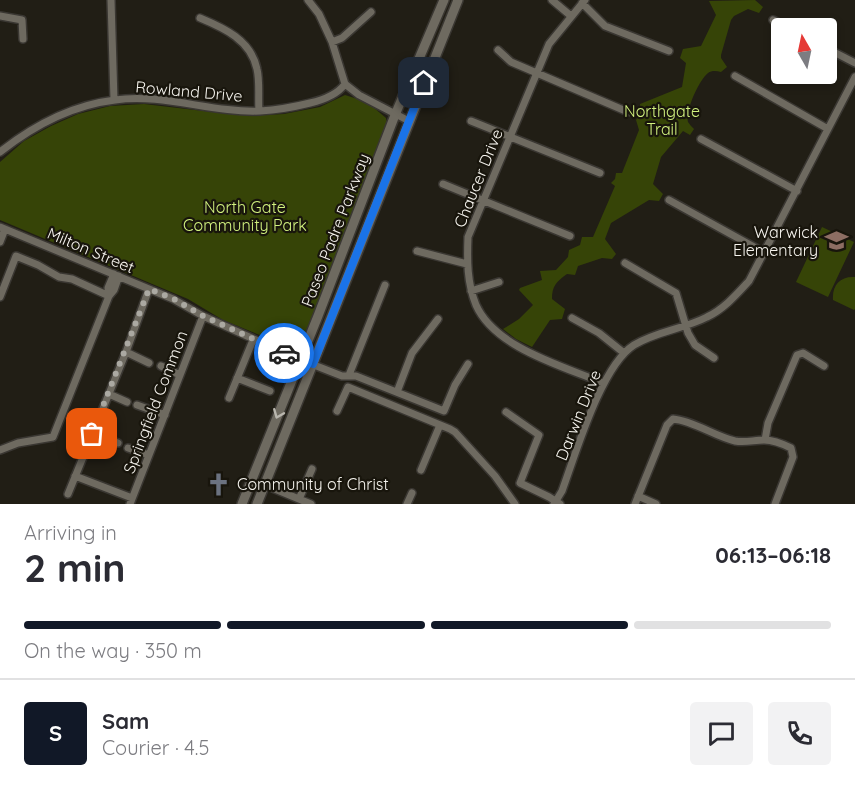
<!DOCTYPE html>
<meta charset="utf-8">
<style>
body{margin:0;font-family:Quicksand,sans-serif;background:#f2f2f3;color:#2b2b33;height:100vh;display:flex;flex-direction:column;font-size:22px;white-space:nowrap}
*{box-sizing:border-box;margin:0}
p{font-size:20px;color:#7c7c81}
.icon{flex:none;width:33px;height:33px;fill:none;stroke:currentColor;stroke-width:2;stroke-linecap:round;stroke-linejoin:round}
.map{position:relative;height:504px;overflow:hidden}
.details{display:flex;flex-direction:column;background:#fff;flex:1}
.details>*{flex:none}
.needle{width:39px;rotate:351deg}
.controls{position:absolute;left:771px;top:18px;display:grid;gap:12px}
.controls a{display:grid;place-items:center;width:66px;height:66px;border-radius:6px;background:#fff;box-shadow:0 3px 9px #0003;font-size:30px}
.pin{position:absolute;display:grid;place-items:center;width:51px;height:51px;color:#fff;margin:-26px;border-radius:12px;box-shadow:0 3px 9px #0006}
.courier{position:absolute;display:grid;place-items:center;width:60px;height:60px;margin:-30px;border:4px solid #1a73e8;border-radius:50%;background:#fff;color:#222;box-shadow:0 2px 8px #0007}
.head em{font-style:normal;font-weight:700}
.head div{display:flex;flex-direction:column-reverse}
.head{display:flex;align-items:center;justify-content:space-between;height:102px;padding:0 24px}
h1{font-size:39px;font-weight:700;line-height:45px}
.bar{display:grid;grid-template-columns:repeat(4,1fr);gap:9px 6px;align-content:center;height:72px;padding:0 24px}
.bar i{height:8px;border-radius:4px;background:#e1e1e2}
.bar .active{background:#111827}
.bar p{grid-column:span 4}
.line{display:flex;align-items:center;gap:15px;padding:0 24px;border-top:2px solid #e1e1e2}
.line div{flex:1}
.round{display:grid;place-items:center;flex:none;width:63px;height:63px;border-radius:6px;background:#f2f2f3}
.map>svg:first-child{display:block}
.green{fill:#364407}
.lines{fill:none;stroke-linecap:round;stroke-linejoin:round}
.street-casing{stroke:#3a3732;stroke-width:10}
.secondary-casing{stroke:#3a3732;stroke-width:12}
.street{stroke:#6e6a60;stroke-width:7}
.secondary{stroke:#6e6a60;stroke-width:9}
.oneway{stroke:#b9b6ae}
.done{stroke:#aba9a2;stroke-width:6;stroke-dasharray:0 10.8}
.route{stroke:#1a73e8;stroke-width:8}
.labels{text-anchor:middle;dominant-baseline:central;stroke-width:4.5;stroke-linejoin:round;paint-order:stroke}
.street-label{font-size:16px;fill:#f6f4ee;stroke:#18150c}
.park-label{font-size:16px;fill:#d2f27f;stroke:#18150c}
.poi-label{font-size:16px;fill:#f6f4ee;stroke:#18150c;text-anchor:end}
</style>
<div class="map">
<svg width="855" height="504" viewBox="0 0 855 504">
<rect width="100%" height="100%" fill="#211e15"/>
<!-- green -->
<path class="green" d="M755 0 763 7 759 13 748 9 734 16 731 20 721 55V58L727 67 721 72C717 71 712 70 708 73 699 80 685 111 688 122 690 125 692 127 694 129L690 135 683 131 661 157 653 184 663 194 659 201 649 200 611 223 605 239 616 254 612 259 602 258 578 266 575 275 567 274C556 282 552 286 552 299L565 309 562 319 550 320 532 347 516 339 503 329 519 319 533 305 519 290 520 288 542 280 540 271 556 270 568 257 569 250 580 245 582 237H593L615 186 611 183 615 179 616 173H622L639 130 636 120 640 114V104L682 87 686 63 680 58 683 49 701 46 716 15 709 1Z
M345 95 367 102 386 118 388 132 302 344 296 348 289 347 223 320 188 299 0 220V162L24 141 51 126 78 114 110 106 144 104 238 115H266L284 114 320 107Z
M822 227 854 242 828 297 796 282Z
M855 277V309L854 310 833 300C832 285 840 276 855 277Z"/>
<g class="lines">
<defs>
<path id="street" d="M111 0 114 100
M308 0 319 14 332 42 345 84 359 95 409 121
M552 0 571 16
M585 0 549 44 468 237C467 260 467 283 476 305 495 348 563 366 603 383
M582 3 605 26 669 51
M0 16 22 20 23 39
M200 18C224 28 251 40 257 69 260 82 258 98 259 111
M773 20 789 28
M332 42 342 38 371 12
M826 48 855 63
M498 50 511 62 628 112
M735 76 828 129
M471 121 600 173
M701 139 797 191
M0 152C33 126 73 105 115 100 163 93 212 113 260 111 277 110 294 107 310 103 323 100 337 95 345 84
M443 184 570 236
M669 200 763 252
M0 227 173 299 203 316 291 356 342 376H356L444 411 455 385 468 364
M0 242 5 229
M417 251 467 264
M625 263 676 293 688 333 695 345 714 358
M471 291 499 282
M109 296 108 288 114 274
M0 297 16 256 38 265 59 277 72 279 109 296
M572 318 599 333 624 353
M126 352 149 363
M161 366 180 375
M349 375 385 285
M237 378 270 391
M397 392 412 353 438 319
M109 394 127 402
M229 398 253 340
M137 405 165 415
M337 411 348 387 450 429 455 432 495 476 515 504
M506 412 539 435 520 483 549 497 560 504
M92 434 118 443
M765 440 768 423 797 355 803 353 824 366
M128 448 149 455
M0 450 18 443 53 437 109 296 114 290 119 276
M421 470 440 425
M75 476 132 498
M265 485 311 504
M68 494 126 352 149 289
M638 496 656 504
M299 499 312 469
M130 504 203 316
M407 504 412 493
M554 504 562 491C576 453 601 366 634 345 657 331 684 329 707 317 724 309 737 294 749 281L855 77
M635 504 667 425 673 419C694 421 714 436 735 441 745 443 754 440 764 440 773 440 783 444 791 448L793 457 775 504"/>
<path id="secondary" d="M242 504 318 316 395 115 444 0
M257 504 458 0"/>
</defs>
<!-- street casing -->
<use href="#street" class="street-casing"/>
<!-- secondary casing -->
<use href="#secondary" class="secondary-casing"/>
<!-- street -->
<use href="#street" class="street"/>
<!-- secondary -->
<use href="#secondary" class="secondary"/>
</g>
<!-- one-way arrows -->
<defs><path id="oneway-chevron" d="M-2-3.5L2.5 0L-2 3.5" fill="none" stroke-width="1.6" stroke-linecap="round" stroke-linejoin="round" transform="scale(1.5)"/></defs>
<use class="oneway" href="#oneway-chevron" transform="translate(278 414) rotate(112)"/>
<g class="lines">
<!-- done -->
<path class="done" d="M92 434 149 289 174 299 203 316 284 353"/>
<!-- route -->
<path class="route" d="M284 353 313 364 424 83"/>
</g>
<!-- icons -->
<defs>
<symbol id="school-bare" viewBox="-9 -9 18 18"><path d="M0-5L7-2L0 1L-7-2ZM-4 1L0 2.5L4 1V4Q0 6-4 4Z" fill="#8d6e63" stroke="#18150c" stroke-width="2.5" paint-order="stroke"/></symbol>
<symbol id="church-bare" viewBox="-9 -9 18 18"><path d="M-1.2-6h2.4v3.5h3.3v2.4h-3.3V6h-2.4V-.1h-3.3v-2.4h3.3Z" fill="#6b7280" stroke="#18150c" stroke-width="2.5" paint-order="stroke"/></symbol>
</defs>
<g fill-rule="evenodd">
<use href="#school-bare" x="820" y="224" width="33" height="33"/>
<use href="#church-bare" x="202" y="468" width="33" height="33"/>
</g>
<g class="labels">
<!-- street labels -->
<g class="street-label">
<text transform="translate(189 91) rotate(5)">Rowland Drive</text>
<text transform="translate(478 178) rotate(-68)">Chaucer Drive</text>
<text transform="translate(335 230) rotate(-69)">Paseo Padre Parkway</text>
<text transform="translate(91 250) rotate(23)">Milton Street</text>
<text transform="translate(155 402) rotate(-69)">Springfield Common</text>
<text transform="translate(578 415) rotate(-68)">Darwin Drive</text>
</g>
<!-- park labels -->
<g class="park-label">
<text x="662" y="111">Northgate<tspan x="662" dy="18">Trail</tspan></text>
<text x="245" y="207">North Gate<tspan x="245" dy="18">Community Park</tspan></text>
</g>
<!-- poi labels -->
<g class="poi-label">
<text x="818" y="232">Warwick<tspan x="818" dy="18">Elementary</tspan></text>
<text x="237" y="484" text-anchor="start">Community of Christ</text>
</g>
</g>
</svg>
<div class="controls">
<a><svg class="needle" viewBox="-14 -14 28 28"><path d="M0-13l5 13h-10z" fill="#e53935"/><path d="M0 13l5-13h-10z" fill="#7c7c81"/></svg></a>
</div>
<div class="pin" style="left:92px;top:434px;background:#ea580c"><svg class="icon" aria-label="bag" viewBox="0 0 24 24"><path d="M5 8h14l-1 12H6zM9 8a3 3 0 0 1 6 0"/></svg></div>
<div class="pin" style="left:424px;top:83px;background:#1f2937"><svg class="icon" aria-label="home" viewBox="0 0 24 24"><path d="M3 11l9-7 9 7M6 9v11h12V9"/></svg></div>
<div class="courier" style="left:284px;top:353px"><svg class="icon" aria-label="car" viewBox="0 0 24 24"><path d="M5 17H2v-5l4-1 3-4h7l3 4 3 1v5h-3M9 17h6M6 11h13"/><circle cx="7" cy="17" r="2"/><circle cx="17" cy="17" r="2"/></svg></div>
</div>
<section class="details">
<div class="head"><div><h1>2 min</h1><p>Arriving in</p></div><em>06:13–06:18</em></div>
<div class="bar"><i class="active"></i><i class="active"></i><i class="active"></i><i></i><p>On the way · 350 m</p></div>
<div class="line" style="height:108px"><b class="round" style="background:#111827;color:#fff">S</b><div><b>Sam</b><p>Courier · 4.5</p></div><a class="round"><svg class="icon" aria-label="chat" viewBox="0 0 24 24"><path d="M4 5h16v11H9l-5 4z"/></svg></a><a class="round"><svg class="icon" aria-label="phone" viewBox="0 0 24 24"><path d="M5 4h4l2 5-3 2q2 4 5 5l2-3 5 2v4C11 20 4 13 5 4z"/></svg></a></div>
</section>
